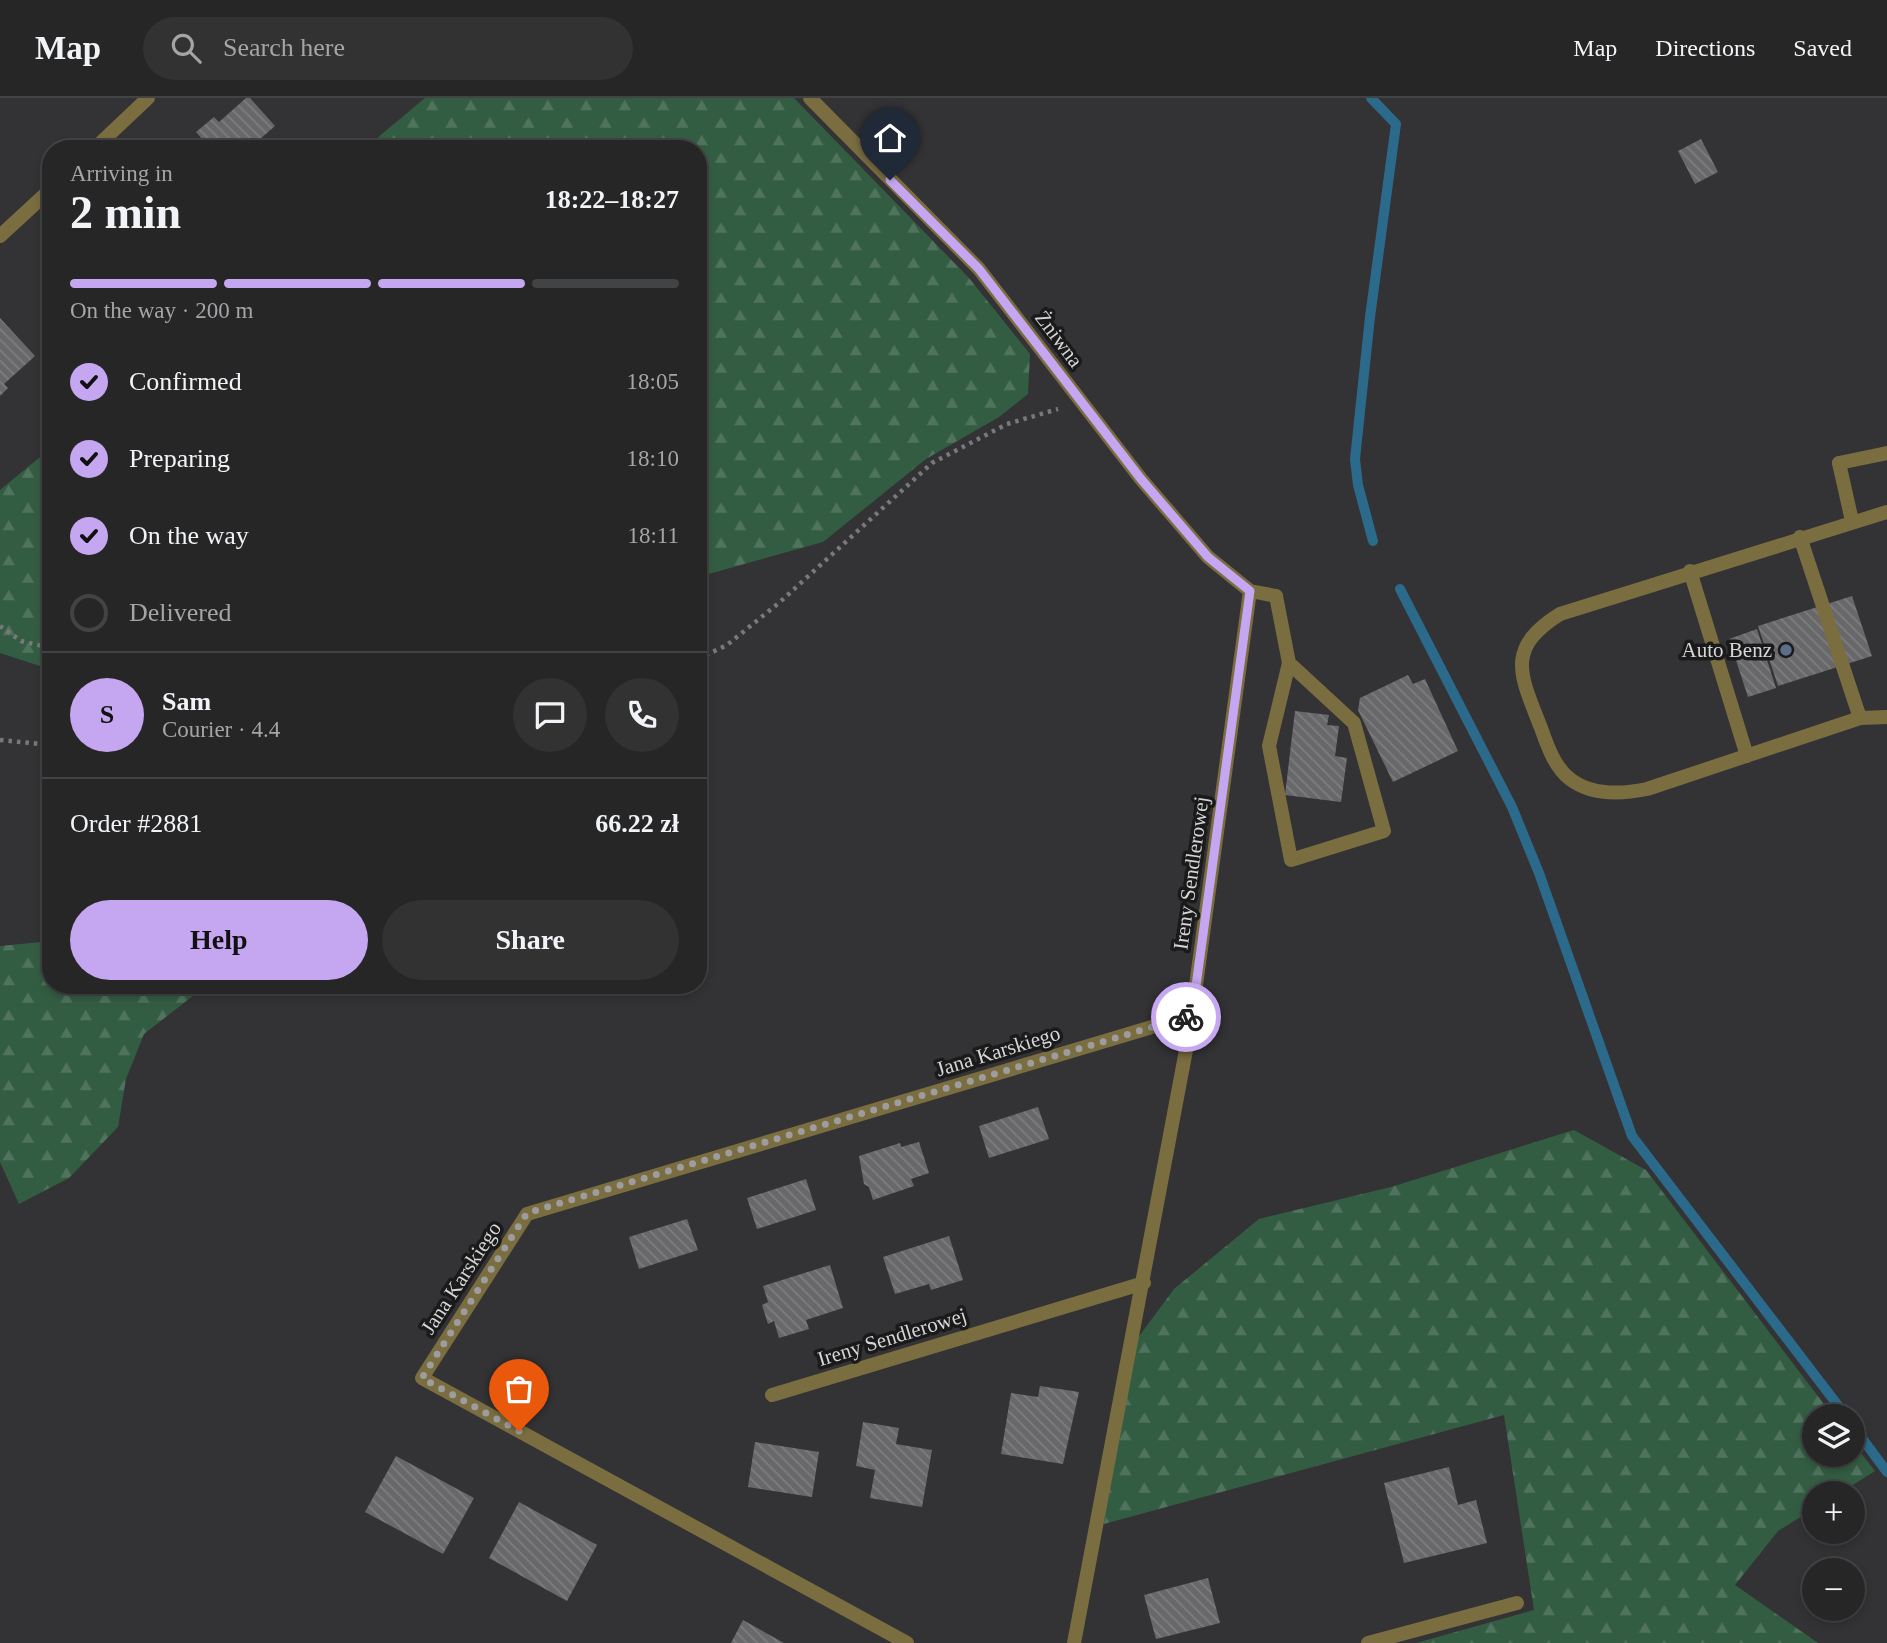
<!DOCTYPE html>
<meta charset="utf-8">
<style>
body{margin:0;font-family:Georgia,serif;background:#323233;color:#f1f3f6;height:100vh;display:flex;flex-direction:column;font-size:26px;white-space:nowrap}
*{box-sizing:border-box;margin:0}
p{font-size:23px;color:#a4a5a7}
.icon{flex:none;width:38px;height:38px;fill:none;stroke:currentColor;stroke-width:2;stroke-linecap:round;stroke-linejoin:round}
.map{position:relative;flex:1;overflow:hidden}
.side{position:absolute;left:42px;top:42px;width:665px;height:854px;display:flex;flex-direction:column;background:#262627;border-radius:28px;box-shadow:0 4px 10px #0003,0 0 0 2px #424344}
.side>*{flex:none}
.fabs{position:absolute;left:1802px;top:1306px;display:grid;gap:14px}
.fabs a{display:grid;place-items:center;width:63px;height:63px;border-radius:50%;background:#262627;box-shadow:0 4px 10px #0003,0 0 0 2px #424344;font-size:35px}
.pin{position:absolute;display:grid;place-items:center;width:60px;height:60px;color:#fff;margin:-72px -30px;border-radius:50% 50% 50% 0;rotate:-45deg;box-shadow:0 0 7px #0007}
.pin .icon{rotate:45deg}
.courier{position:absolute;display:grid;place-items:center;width:70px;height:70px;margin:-35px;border:5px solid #c5a6f0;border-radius:50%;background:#fff;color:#222;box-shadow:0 2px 9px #0007}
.head em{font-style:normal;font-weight:700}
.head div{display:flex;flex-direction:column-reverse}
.head{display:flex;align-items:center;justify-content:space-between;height:119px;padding:0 28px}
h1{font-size:46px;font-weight:700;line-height:52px}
.bar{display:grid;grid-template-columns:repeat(4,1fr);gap:10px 7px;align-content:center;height:84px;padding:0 28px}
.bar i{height:9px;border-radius:5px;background:#424344}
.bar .on{background:#c5a6f0}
.bar p{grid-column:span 4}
.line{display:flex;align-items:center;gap:18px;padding:0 28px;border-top:2px solid #424344}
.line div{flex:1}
.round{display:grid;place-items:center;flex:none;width:74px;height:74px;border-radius:37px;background:#323233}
ol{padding:0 28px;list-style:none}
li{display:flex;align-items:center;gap:21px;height:77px}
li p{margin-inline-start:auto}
li .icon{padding:7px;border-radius:50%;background:#c5a6f0;color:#111;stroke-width:4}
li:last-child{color:#a4a5a7}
li i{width:38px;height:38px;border:4px solid #424344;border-radius:50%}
.primary-button{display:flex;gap:14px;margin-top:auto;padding:14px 28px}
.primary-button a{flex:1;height:80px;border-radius:42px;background:#c5a6f0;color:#111;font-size:28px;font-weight:700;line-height:80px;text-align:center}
.primary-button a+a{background:#323233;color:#f1f3f6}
header{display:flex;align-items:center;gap:42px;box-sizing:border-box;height:98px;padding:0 35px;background:#262627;border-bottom:2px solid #424344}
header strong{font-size:33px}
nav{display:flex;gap:38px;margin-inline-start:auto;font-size:24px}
.search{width:490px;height:63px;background:#323233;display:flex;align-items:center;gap:18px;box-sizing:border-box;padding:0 24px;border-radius:38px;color:#a4a5a7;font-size:26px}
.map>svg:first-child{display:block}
.forest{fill:url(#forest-firs)}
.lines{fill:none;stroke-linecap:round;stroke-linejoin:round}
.stream{stroke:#2c6a8c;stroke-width:10}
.building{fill:url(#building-back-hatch)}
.path{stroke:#79787a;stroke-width:4.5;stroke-dasharray:3.5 5;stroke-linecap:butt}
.service{stroke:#7a6d40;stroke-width:14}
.minor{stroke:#7a6d40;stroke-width:14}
.done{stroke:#9d9c9e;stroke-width:7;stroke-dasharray:0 12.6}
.route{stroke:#c5a6f0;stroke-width:9}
.service-dot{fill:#5c6f8a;stroke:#1b1a1b;stroke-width:2.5}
.labels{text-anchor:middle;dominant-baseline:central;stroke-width:7;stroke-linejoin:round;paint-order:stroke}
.street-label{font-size:21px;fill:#d6d5d7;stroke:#1b1a1b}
.poi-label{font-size:21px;fill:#d6d5d7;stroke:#1b1a1b;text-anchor:end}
</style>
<header>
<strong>Map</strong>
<div class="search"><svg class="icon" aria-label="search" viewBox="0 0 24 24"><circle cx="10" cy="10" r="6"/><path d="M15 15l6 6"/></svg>Search here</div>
<nav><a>Map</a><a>Directions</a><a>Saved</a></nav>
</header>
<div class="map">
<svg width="1887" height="1545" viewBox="0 0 1887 1545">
<defs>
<pattern id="forest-firs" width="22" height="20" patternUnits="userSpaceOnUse" patternTransform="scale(1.75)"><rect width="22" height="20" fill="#335d42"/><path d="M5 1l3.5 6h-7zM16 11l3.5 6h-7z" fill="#50735d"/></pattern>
<pattern id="building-back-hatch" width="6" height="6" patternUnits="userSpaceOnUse" patternTransform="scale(1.75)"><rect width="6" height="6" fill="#686769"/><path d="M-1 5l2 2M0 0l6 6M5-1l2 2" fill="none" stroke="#7d7c7e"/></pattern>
</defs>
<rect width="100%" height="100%" fill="#333234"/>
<!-- forest -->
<path class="forest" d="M425 0H794L969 180 1030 256 1028 296 999 319 926 361 823 444 698 479V51H364Z
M51 350V569L46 570 0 555V392Z
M51 843V887H207L144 936 126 981 118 1029 69 1080 19 1106 0 1064V848Z
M1574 1032 1646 1072 1833 1318H1815V1356H1853V1345L1875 1373 1840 1395H1815V1410L1778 1433 1735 1487 1818 1545H1416L1534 1512 1504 1317 1104 1426 1120 1264 1174 1191 1259 1121 1391 1089Z"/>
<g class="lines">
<!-- stream -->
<path class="stream" d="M1371 0 1396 26 1370 219 1355 361 1358 387 1373 443
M1400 491 1512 709 1539 775 1632 1038 1846 1318
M1853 1328 1887 1374"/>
</g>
<!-- building -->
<path class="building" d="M246 0H250L275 28 259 42 264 47 260 51H211L196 34 214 19 219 24Z
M1701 41 1718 74 1695 86 1678 53Z
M0 220 35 258 4 286 8 290 0 298Z
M1852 498 1872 558 1778 588 1758 528Z
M1757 531 1776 590 1748 599 1729 541Z
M1408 577 1413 586 1425 581 1458 653 1393 684 1358 612 1360 600Z
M1295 613 1329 617 1327 627 1339 628 1335 658 1347 660 1341 704 1285 697Z
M1038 1009 1049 1041 989 1060 979 1028Z
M919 1044 929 1075 911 1081 914 1088 873 1102 869 1089 864 1086 859 1058 900 1045 901 1049Z
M806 1081 816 1112 757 1131 747 1100Z
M687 1121 698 1152 639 1171 629 1139Z
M949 1138 963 1182 931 1192 929 1186 895 1196 883 1159Z
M830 1167 843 1210 806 1222 809 1231 779 1240 774 1223 768 1226 762 1207 768 1204 763 1188Z
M1040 1288 1079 1294 1063 1366 1001 1356 1011 1295 1038 1299Z
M863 1324 899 1330 896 1346 932 1352 922 1409 870 1400 875 1372 856 1368Z
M755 1344 819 1354 812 1399 748 1389Z
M396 1358 474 1400 443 1456 365 1414Z
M1449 1369 1458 1407 1476 1402 1487 1445 1404 1465 1384 1385Z
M519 1404 597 1447 567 1503 489 1460Z
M1208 1480 1220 1525 1156 1541 1144 1497Z
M743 1522 784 1545H731Z"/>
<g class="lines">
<!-- path -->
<path class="path" d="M0 528 21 543 51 550
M698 561 727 547 780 504 932 365 1007 326 1058 311
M0 642 51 647"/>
<!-- service -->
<path class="service" d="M94 51 148 0
M0 138 51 91
M1839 365 1852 423
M1800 439 1860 620 1887 619
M1690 473 1747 658
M1276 498 1289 565 1269 648 1291 762 1384 733 1354 625 1289 565
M1860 620 1647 691C1623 696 1592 698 1570 681 1555 670 1547 647 1541 630 1521 578 1504 551 1560 516L1887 414"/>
<!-- minor -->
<path class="minor" d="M810 0 979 171 1141 381 1208 459 1250 493 1276 498
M1839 365 1887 355
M772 1297 1144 1185
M907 1545 422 1280 527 1116 1192 917
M1074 1545 1190 931 1250 493
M1368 1545 1517 1505"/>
</g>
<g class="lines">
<!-- done -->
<path class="done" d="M519 1333 422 1280 527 1115 1186 919"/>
<!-- route -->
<path class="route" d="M890 82 979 171 1141 381 1208 459 1250 493 1192 917 1186 919"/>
</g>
<!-- markers -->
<circle class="service-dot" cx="1786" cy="552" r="7"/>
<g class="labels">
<!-- street labels -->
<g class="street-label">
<text transform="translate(1059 241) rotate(53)">Żniwna</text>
<text transform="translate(1191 775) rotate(-82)">Ireny Sendlerowej</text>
<text transform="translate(998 953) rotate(-17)">Jana Karskiego</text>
<text transform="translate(461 1180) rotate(-57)">Jana Karskiego</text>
<text transform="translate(892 1239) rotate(-17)">Ireny Sendlerowej</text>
</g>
<!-- poi labels -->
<g class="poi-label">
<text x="1772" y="552">Auto Benz</text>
</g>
</g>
</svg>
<div class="fabs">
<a><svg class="icon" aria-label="layers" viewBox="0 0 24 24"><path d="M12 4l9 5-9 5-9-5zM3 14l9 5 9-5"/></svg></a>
<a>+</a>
<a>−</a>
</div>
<div class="pin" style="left:519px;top:1333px;background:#ea580c"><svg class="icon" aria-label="bag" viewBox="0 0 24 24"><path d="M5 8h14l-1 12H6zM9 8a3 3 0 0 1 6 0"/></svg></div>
<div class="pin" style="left:890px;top:82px;background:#1f2937"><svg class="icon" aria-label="home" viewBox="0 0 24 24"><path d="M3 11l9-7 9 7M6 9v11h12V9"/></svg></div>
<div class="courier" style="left:1186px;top:919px"><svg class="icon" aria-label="bike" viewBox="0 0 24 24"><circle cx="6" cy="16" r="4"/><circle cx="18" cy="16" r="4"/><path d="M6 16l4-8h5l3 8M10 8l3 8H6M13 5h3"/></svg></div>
<section class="side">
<div class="head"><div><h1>2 min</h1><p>Arriving in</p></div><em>18:22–18:27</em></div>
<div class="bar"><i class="on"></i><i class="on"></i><i class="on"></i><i></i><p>On the way · 200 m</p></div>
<ol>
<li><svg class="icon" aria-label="check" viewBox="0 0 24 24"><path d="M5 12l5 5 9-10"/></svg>Confirmed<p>18:05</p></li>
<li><svg class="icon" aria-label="check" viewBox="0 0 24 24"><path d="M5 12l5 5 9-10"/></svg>Preparing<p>18:10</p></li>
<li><svg class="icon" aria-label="check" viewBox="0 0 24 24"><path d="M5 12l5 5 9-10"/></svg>On the way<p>18:11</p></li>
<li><i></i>Delivered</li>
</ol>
<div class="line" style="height:126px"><b class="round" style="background:#c5a6f0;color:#111">S</b><div><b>Sam</b><p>Courier · 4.4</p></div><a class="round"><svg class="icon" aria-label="chat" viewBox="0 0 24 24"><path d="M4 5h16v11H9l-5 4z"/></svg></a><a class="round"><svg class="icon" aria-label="phone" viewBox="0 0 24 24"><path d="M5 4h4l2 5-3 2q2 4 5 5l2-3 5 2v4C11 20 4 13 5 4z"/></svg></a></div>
<div class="line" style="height:91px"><div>Order #2881</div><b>66.22 zł</b></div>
<div class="primary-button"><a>Help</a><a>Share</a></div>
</section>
</div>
